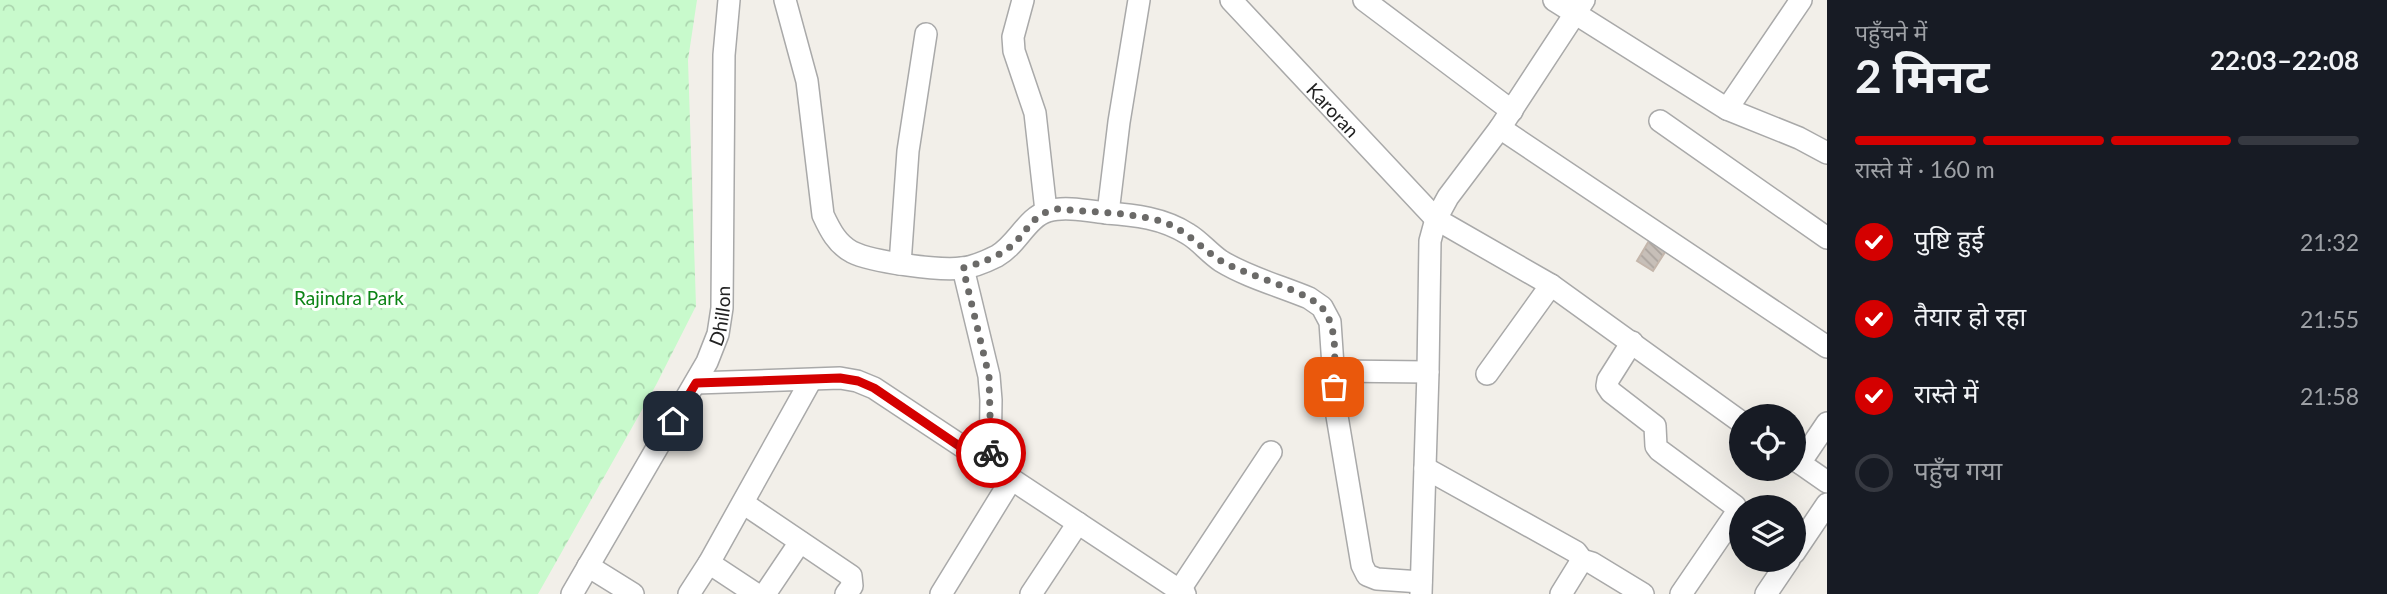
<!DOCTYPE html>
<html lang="hi">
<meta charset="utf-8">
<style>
body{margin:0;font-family:Lato,"Noto Sans Devanagari",sans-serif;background:#242831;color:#f1f3f6;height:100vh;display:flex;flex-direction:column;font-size:26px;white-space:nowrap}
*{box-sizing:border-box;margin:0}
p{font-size:23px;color:#9ea1a6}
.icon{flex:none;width:38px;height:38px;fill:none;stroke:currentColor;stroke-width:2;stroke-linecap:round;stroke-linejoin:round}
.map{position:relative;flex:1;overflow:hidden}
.details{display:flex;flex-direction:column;background:#171b24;width:560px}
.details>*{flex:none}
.fabs{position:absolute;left:1729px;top:404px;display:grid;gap:14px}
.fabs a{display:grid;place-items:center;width:77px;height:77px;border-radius:50%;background:#171b24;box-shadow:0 7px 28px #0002;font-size:35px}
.pin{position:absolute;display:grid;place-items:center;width:60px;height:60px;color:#fff;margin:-30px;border-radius:14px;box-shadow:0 4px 10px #0006}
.courier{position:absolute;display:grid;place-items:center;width:70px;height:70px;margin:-35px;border:5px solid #d40000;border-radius:50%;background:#fff;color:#222;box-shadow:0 2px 9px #0007}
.overview em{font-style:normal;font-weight:700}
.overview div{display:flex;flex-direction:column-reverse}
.overview{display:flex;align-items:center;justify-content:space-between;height:119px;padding:0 28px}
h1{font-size:46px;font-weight:700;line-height:52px}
.bar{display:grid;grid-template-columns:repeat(4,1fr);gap:10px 7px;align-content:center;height:84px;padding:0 28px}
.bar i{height:9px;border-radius:5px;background:#363941}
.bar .current{background:#d40000}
.bar p{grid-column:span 4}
ol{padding:0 28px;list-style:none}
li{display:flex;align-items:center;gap:21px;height:77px}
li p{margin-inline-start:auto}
li .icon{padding:7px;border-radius:50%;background:#d40000;color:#fff;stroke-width:4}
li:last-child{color:#9ea1a6}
li i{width:38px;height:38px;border:4px solid #363941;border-radius:50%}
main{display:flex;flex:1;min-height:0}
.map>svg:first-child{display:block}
.park{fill:url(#park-crowns)}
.building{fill:url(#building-back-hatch);stroke:#c4b6ab;stroke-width:2}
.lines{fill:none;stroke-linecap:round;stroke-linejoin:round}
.minor-casing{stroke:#a9a9a9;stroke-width:24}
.minor{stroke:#fff;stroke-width:21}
.done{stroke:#6b6a68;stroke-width:7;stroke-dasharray:0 12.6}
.route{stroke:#d40000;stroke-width:9}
.labels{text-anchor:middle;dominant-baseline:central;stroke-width:6;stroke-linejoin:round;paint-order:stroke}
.street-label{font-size:19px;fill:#222;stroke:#fff}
.park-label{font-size:19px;fill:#0c8416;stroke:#fff}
</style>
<main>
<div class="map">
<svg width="1827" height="594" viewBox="0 0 1827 594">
<defs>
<pattern id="park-crowns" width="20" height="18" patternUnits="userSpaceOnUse" patternTransform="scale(1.75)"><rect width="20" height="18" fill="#c8facc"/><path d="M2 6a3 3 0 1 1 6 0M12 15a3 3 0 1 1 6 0" fill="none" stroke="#acd6af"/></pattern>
<pattern id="building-back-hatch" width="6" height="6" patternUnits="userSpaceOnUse" patternTransform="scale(1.75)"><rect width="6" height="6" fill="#c7bfb8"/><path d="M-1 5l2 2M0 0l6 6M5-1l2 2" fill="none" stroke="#aba49e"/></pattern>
</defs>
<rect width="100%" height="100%" fill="#f2efe9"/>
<!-- park -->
<path class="park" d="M0 0H697L688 60 696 306 656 385 538 594H0Z"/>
<!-- building -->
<path class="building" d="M1650 239 1667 249 1653 271 1637 261Z"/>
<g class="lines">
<defs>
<g id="minor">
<path d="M785 0 807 81 823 215C830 230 837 244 852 252 872 262 940 271 962 268 974 267 987 261 997 256 1017 245 1027 217 1048 211 1065 206 1089 211 1106 213 1135 215 1163 218 1188 234 1200 241 1209 253 1221 261 1247 277 1280 286 1309 298L1322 307 1330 322 1336 410 1362 565 1367 575 1377 579 1421 582"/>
<path d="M1023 0 1013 37 1014 51 1035 113 1046 211"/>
<path id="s1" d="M1231 0 1436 219 1551 285 1741 422"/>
<path d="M1364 0 1512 111"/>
<path d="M1554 0 1727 109 1801 0"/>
<path d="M1727 109 1799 138 1827 153"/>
<path d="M1660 121 1827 238"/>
<path d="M1500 128 1827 347"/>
<path d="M1108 213 1119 122 1139 0"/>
<path d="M900 264 908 151 926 34"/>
<path d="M963 268 989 376 991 400 990 467"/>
<path d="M1632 342 1608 380 1607 386 1611 392 1655 426 1656 446 1659 450 1735 506V515L1681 594"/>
<path d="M1334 371 1428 372"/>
<path d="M1487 374 1551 285"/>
<path d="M696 383 840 378 857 381 874 388 1185 594"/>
<path d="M1794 459 1827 482"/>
<path d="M1800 463 1827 423"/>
<path d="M1425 468 1576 552 1582 560 1592 563 1643 594"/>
<path d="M743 503 851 576 852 586 846 594"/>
<path d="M1794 553 1827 504"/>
<path d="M709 563 756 594"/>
<path d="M588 566 633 594"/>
<path id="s2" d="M572 594 707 362 718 334 722 308 724 55 729 0"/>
<path d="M689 594 709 563 811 380"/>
<path d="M765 594 800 542"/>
<path d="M941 594 1011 480"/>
<path d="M1031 594 1078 523"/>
<path d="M1177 594 1271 452"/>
<path d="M1421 594 1428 372 1430 241 1436 219 1448 197 1500 128 1584 0"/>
<path d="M1561 594 1582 560"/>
<path d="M1766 594 1789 560"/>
</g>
</defs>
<!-- minor casing -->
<use href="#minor" class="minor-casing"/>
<!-- minor -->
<use href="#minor" class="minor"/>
</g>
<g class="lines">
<!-- done -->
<path class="done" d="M991 453 989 376 963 268C980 263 996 258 1010 247 1028 233 1030 214 1057 209 1089 212 1122 212 1153 219 1182 225 1198 246 1221 261 1245 275 1309 291 1323 309 1339 329 1334 363 1334 387"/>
<!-- route -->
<path class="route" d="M673 421 696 383 840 378 858 381 874 388 990 467 991 453"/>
</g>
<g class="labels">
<!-- street labels -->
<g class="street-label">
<text stroke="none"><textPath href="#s1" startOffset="150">Karoran</textPath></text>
<text stroke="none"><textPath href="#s2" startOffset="317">Dhillon</textPath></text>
</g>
<!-- park labels -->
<g class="park-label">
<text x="349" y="297">Rajindra Park</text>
</g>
</g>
</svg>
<div class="fabs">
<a><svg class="icon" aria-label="locate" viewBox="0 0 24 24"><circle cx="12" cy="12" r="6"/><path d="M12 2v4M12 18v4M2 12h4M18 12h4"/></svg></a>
<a><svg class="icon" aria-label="layers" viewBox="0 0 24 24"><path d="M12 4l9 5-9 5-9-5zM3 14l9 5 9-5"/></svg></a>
</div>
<div class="pin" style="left:1334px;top:387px;background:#ea580c"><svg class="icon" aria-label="bag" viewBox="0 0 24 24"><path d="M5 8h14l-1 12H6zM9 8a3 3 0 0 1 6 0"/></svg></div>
<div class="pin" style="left:673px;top:421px;background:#1f2937"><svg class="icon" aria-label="home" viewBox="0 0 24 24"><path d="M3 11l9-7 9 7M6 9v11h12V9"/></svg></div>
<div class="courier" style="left:991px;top:453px"><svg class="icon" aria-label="bike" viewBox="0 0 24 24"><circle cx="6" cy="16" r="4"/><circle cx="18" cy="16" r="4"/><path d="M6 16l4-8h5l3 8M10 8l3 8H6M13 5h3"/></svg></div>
</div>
<section class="details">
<div class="overview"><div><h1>2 मिनट</h1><p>पहुँचने में</p></div><em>22:03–22:08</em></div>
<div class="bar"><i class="current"></i><i class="current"></i><i class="current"></i><i></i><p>रास्ते में · 160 m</p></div>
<ol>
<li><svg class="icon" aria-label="check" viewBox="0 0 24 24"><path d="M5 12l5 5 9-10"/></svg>पुष्टि हुई<p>21:32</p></li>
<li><svg class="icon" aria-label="check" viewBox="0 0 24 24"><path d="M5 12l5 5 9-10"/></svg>तैयार हो रहा<p>21:55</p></li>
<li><svg class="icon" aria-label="check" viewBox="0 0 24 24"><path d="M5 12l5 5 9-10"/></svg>रास्ते में<p>21:58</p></li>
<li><i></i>पहुँच गया</li>
</ol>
</section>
</main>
